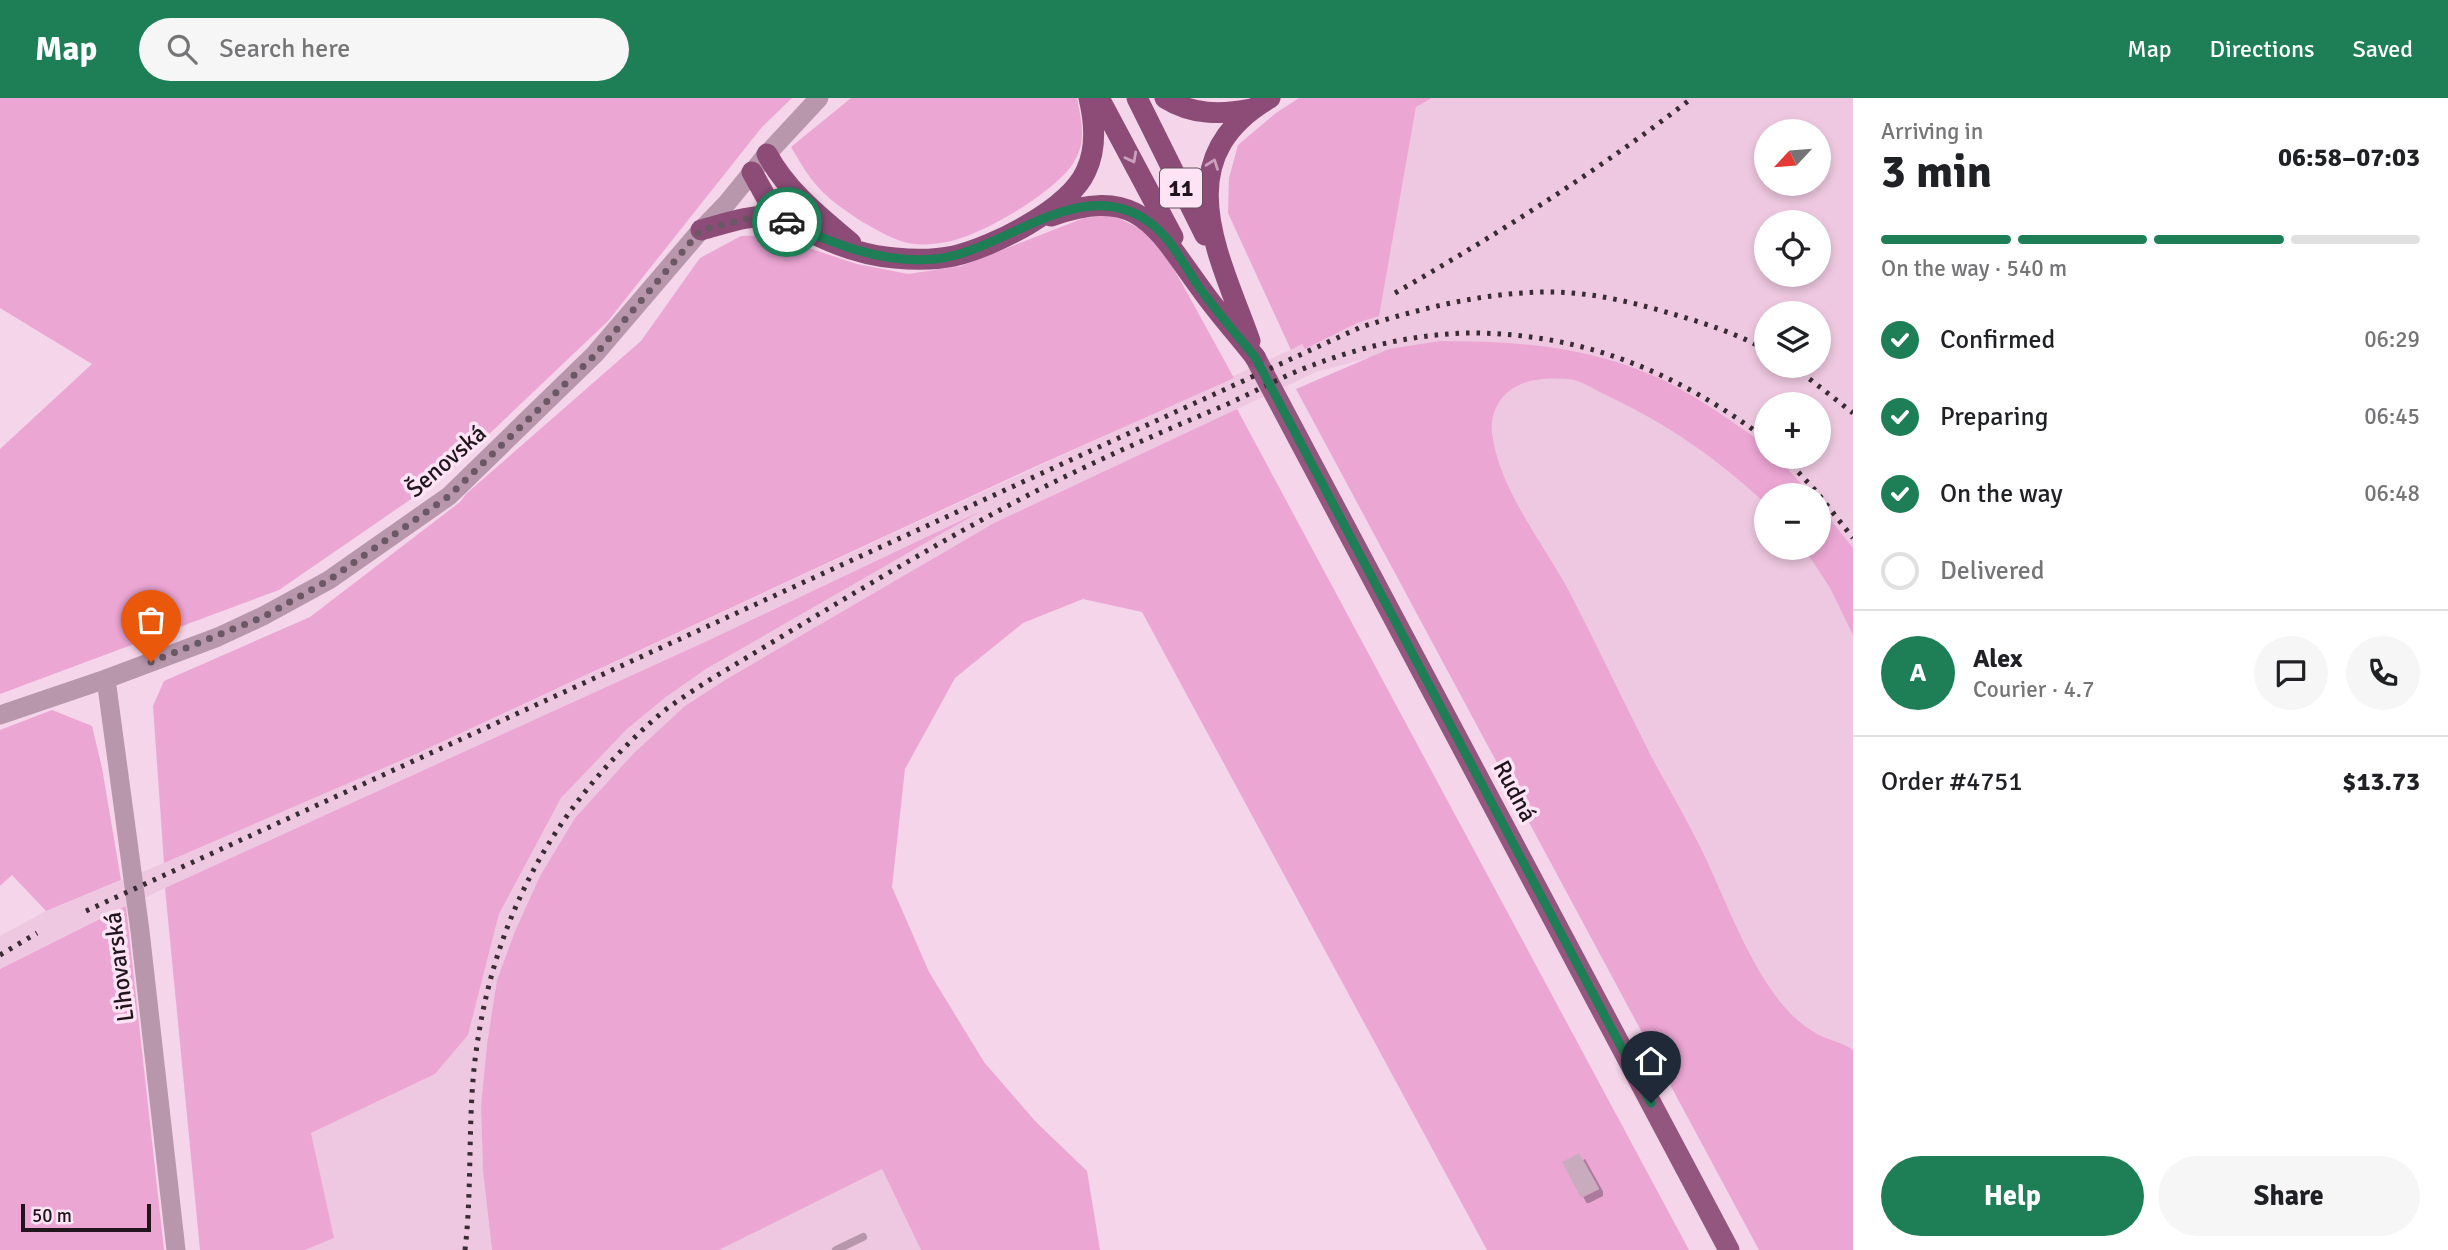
<!DOCTYPE html>
<meta charset="utf-8">
<style>
body{margin:0;font-family:Signika,sans-serif;background:#f6f6f6;color:#202124;height:100vh;display:flex;flex-direction:column;font-size:26px;white-space:nowrap}
*{box-sizing:border-box;margin:0}
p{font-size:23px;color:#757577}
.icon{flex:none;width:38px;height:38px;fill:none;stroke:currentColor;stroke-width:2;stroke-linecap:round;stroke-linejoin:round}
.map{position:relative;flex:1;overflow:hidden}
.panel{display:flex;flex-direction:column;background:#fff;width:595px}
.panel>*{flex:none}
.needle{width:46px;rotate:244deg}
.buttons{position:absolute;left:1754px;top:21px;display:grid;gap:14px}
.buttons a{display:grid;place-items:center;width:77px;height:77px;border-radius:50%;background:#fff;box-shadow:0 4px 10px #0003;font-size:35px}
.scale{position:absolute;left:21px;bottom:18px;width:130px;box-sizing:border-box;padding-left:7px;border:4px solid #20151c;border-top:0;font-size:19px;line-height:24px;white-space:nowrap;color:#20151c;-webkit-text-stroke:5px #fee4f4;paint-order:stroke}
.pin{position:absolute;display:grid;place-items:center;width:60px;height:60px;color:#fff;margin:-72px -30px;border-radius:50% 50% 50% 0;rotate:-45deg;box-shadow:0 0 7px #0007}
.pin .icon{rotate:45deg}
.courier{position:absolute;display:grid;place-items:center;width:70px;height:70px;margin:-35px;border:5px solid #1e7e55;border-radius:50%;background:#fff;color:#222;box-shadow:0 2px 9px #0007}
.summary em{font-style:normal;font-weight:800}
.summary div{display:flex;flex-direction:column-reverse}
.summary{display:flex;align-items:center;justify-content:space-between;height:119px;padding:0 28px}
h1{font-size:46px;font-weight:800;line-height:52px}
.bar{display:grid;grid-template-columns:repeat(4,1fr);gap:10px 7px;align-content:center;height:84px;padding:0 28px}
.bar i{height:9px;border-radius:5px;background:#e0e0e0}
.bar .selected{background:#1e7e55}
.bar p{grid-column:span 4}
.line{display:flex;align-items:center;gap:18px;padding:0 28px;border-top:2px solid #e0e0e0}
.line div{flex:1}
.round{display:grid;place-items:center;flex:none;width:74px;height:74px;border-radius:37px;background:#f6f6f6}
ol{padding:0 28px;list-style:none}
li{display:flex;align-items:center;gap:21px;height:77px}
li p{margin-inline-start:auto}
li .icon{padding:7px;border-radius:50%;background:#1e7e55;color:#fff;stroke-width:4}
li:last-child{color:#757577}
li i{width:38px;height:38px;border:4px solid #e0e0e0;border-radius:50%}
.cta{display:flex;gap:14px;margin-top:auto;padding:14px 28px}
.cta a{flex:1;height:80px;border-radius:42px;background:#1e7e55;color:#fff;font-size:28px;font-weight:800;line-height:80px;text-align:center}
.cta a+a{background:#f6f6f6;color:#202124}
header{display:flex;align-items:center;gap:42px;box-sizing:border-box;height:98px;padding:0 35px;background:#1e7e55;color:#fff}
header strong{font-size:33px}
nav{display:flex;gap:38px;margin-inline-start:auto;font-size:24px}
.search{width:490px;height:63px;background:#f6f6f6;display:flex;align-items:center;gap:18px;box-sizing:border-box;padding:0 24px;border-radius:38px;color:#757577;font-size:26px}
main{display:flex;flex:1;min-height:0}
.map>svg:first-child{display:block}
.built{fill:#eec8e0;fill-rule:evenodd}
.green{fill:#eca6d4}
.building{fill:#c9abbe;filter:url(#shadow)}
.lines{fill:none;stroke-linecap:round;stroke-linejoin:round}
.service{stroke:#b896ac;stroke-width:8}
.tertiary{stroke:#b896ac;stroke-width:19}
.primary{stroke:#93577f;stroke-width:21}
.trunk{stroke:#8c4c77;stroke-width:21}
.rail{stroke:#382b33;stroke-width:5;stroke-dasharray:3.5 7;stroke-linecap:butt}
.oneway{stroke:#cba0bc}
.done{stroke:#6a5864;stroke-width:7;stroke-dasharray:0 12.6}
.route{stroke:#1e7e55;stroke-width:9}
.labels{text-anchor:middle;dominant-baseline:central;stroke-width:7;stroke-linejoin:round;paint-order:stroke}
.shield{fill:#fee4f4;stroke:#63535d;stroke-width:2}
.shield-label{font-size:23px;font-weight:bold;fill:#20151c}
.street-label{font-size:24px;fill:#20151c;stroke:#fee4f4}
</style>
<header>
<strong>Map</strong>
<div class="search"><svg class="icon" aria-label="search" viewBox="0 0 24 24"><circle cx="10" cy="10" r="6"/><path d="M15 15l6 6"/></svg>Search here</div>
<nav><a>Map</a><a>Directions</a><a>Saved</a></nav>
</header>
<main>
<div class="map">
<svg width="1853" height="1152" viewBox="0 0 1853 1152">
<defs>
<filter id="shadow"><feDropShadow dx="6" dy="6" stdDeviation="0" flood-color="#0004"/></filter>
</defs>
<rect width="100%" height="100%" fill="#f4d5e9"/>
<!-- built -->
<path class="built" d="M1432 0H1853V1152L1371 259 1316 274 994 425 730 579 540 778 515 833 497 882 487 946 481 1008 483 1073 492 1152H305L333 1140 311 1035 435 976 468 937 499 816 561 700 627 631 666 599 706 571 970 418 707 543 165 790 0 871V838L46 813 164 765 416 656 1303 246 1304 250 1357 225 1378 218 1416 9ZM1766 33H1818V86H1766ZM1766 124H1818V177H1766ZM1766 215H1818V268H1766ZM1766 306H1818V359H1766ZM1766 397H1818V450H1766Z
M882 1071 921 1152H719Z"/>
<!-- green -->
<path class="green" d="M0 0H792L762 29 608 223 446 377 279 492 0 596V351L92 266 0 210Z
M851 0H1077C1081 22 1087 42 1075 62 1060 92 979 139 946 144 936 146 924 147 914 146 889 144 834 108 818 89 807 77 799 62 791 49Z
M1299 0H1432L1416 9 1379 218 1357 225 1305 251 1302 246 1291 252 1228 115 1229 80 1238 47 1276 15Z
M1112 117 1139 130 1163 151 1234 280 1032 370 416 656 164 765 153 608 164 583 310 519 460 404 466 396 641 243 700 160 741 138 769 137 857 166 908 176 961 168 1084 120Z
M1440 243C1522 243 1596 249 1671 286 1704 303 1735 326 1766 347V359H1777L1811 397H1766V406C1715 359 1669 327 1606 297 1595 292 1580 281 1567 281 1548 280 1532 280 1515 289 1499 298 1490 316 1492 335 1499 393 1546 448 1572 499 1599 551 1624 605 1651 658 1670 693 1690 727 1707 763 1729 811 1749 865 1782 906 1793 919 1804 929 1819 937 1831 943 1842 944 1853 952V1152H1759L1296 291 1389 251Z
M1237 311 1689 1152H1487L1142 514 1083 501 1023 525 955 580 905 671 892 789 929 874 984 964 1036 1024 1087 1073 1100 1152H921L882 1071 719 1152H492L483 1073 481 1008 487 946 497 882 515 833 540 778 575 720 633 656 685 608 730 579 994 425Z
M1818 406 1853 450V537L1830 490 1804 450H1818Z
M981 413 706 571 666 599 627 631 561 700 499 816 468 937 435 976 311 1035 334 1140 305 1152H200L165 790 707 543Z
M52 612 92 628 102 670 121 782 46 813 12 777 0 788V632Z
M126 808 164 1152H0V871Z"/>
<!-- building -->
<path class="building" d="M1579 1055 1599 1091 1581 1100 1562 1064Z"/>
<g class="lines">
<!-- service -->
<path class="service" d="M836 1152 863 1139"/>
<!-- tertiary -->
<path class="tertiary" d="M106 581 140 833 176 1152
M0 617 106 581 218 539 263 518 329 482 449 398 595 256 701 132 727 105 767 56 819 0"/>
<!-- primary -->
<path class="primary" d="M1255 259 1729 1152"/>
<!-- trunk -->
<path class="trunk" d="M1099 0 1173 139
M1137 0 1205 137
M1165 0C1192 17 1221 17 1251 11
M767 56C787 93 819 118 851 145
M752 74 777 119
M1051 118C1139 87 1155 128 1201 191 1218 215 1237 236 1255 259
M701 132C724 126 750 116 774 119 789 121 805 132 818 138 841 149 870 158 895 160 914 162 935 162 954 158 993 149 1069 111 1086 73 1097 50 1095 25 1089 0
M1250 243C1219 156 1165 61 1270 0"/>
<!-- rail -->
<path class="rail" d="M1395 195C1498 136 1598 73 1692 0
M1793 268 1853 315
M1784 359 1815 392 1853 440
M86 813 1361 229C1422 210 1485 194 1550 194 1592 194 1636 205 1676 217 1707 226 1738 236 1766 252
M0 857 37 835
M465 1152C472 1092 468 1031 474 971 489 829 550 712 658 618 673 605 690 595 706 584 803 526 900 466 1000 412 1072 373 1147 340 1223 308 1253 295 1282 278 1313 267 1363 248 1420 235 1474 235 1585 236 1678 275 1766 341"/>
</g>
<!-- one-way arrows -->
<defs><path id="oneway-chevron" d="M-2-3.5L2.5 0L-2 3.5" fill="none" stroke-width="1.6" stroke-linecap="round" stroke-linejoin="round" transform="scale(1.75)"/></defs>
<g class="oneway">
<use href="#oneway-chevron" transform="translate(1132 60) rotate(62)"/>
<use href="#oneway-chevron" transform="translate(1213 66) rotate(-70)"/>
</g>
<g class="lines">
<!-- done -->
<path class="done" d="M151 564 263 519 329 482 449 398 595 257 701 132 758 118 777 119 787 124"/>
<!-- route -->
<path class="route" d="M787 124C833 146 883 166 935 161 1004 154 1078 76 1146 122 1171 138 1184 168 1201 192 1218 215 1237 237 1255 259L1651 1005"/>
</g>
<g class="labels">
<!-- shield labels -->
<rect class="shield" x="1160" y="70.5" width="42" height="39" rx="5"/>
<g class="shield-label">
<text x="1181" y="90">11</text>
</g>
<!-- street labels -->
<g class="street-label">
<text transform="translate(446 363) rotate(-41)">Šenovská</text>
<text transform="translate(1515 693) rotate(62)">Rudná</text>
<text transform="translate(119 869) rotate(-97)">Lihovarská</text>
</g>
</g>
</svg>
<div class="buttons">
<a><svg class="needle" viewBox="-14 -14 28 28"><path d="M0-13l5 13h-10z" fill="#e53935"/><path d="M0 13l5-13h-10z" fill="#757577"/></svg></a>
<a><svg class="icon" aria-label="locate" viewBox="0 0 24 24"><circle cx="12" cy="12" r="6"/><path d="M12 2v4M12 18v4M2 12h4M18 12h4"/></svg></a>
<a><svg class="icon" aria-label="layers" viewBox="0 0 24 24"><path d="M12 4l9 5-9 5-9-5zM3 14l9 5 9-5"/></svg></a>
<a>+</a>
<a>−</a>
</div>
<div class="scale">50 m</div>
<div class="pin" style="left:151px;top:564px;background:#ea580c"><svg class="icon" aria-label="bag" viewBox="0 0 24 24"><path d="M5 8h14l-1 12H6zM9 8a3 3 0 0 1 6 0"/></svg></div>
<div class="pin" style="left:1651px;top:1005px;background:#1f2937"><svg class="icon" aria-label="home" viewBox="0 0 24 24"><path d="M3 11l9-7 9 7M6 9v11h12V9"/></svg></div>
<div class="courier" style="left:787px;top:124px"><svg class="icon" aria-label="car" viewBox="0 0 24 24"><path d="M5 17H2v-5l4-1 3-4h7l3 4 3 1v5h-3M9 17h6M6 11h13"/><circle cx="7" cy="17" r="2"/><circle cx="17" cy="17" r="2"/></svg></div>
</div>
<section class="panel">
<div class="summary"><div><h1>3 min</h1><p>Arriving in</p></div><em>06:58–07:03</em></div>
<div class="bar"><i class="selected"></i><i class="selected"></i><i class="selected"></i><i></i><p>On the way · 540 m</p></div>
<ol>
<li><svg class="icon" aria-label="check" viewBox="0 0 24 24"><path d="M5 12l5 5 9-10"/></svg>Confirmed<p>06:29</p></li>
<li><svg class="icon" aria-label="check" viewBox="0 0 24 24"><path d="M5 12l5 5 9-10"/></svg>Preparing<p>06:45</p></li>
<li><svg class="icon" aria-label="check" viewBox="0 0 24 24"><path d="M5 12l5 5 9-10"/></svg>On the way<p>06:48</p></li>
<li><i></i>Delivered</li>
</ol>
<div class="line" style="height:126px"><b class="round" style="background:#1e7e55;color:#fff">A</b><div><b>Alex</b><p>Courier · 4.7</p></div><a class="round"><svg class="icon" aria-label="chat" viewBox="0 0 24 24"><path d="M4 5h16v11H9l-5 4z"/></svg></a><a class="round"><svg class="icon" aria-label="phone" viewBox="0 0 24 24"><path d="M5 4h4l2 5-3 2q2 4 5 5l2-3 5 2v4C11 20 4 13 5 4z"/></svg></a></div>
<div class="line" style="height:91px"><div>Order #4751</div><b>$13.73</b></div>
<div class="cta"><a>Help</a><a>Share</a></div>
</section>
</main>
